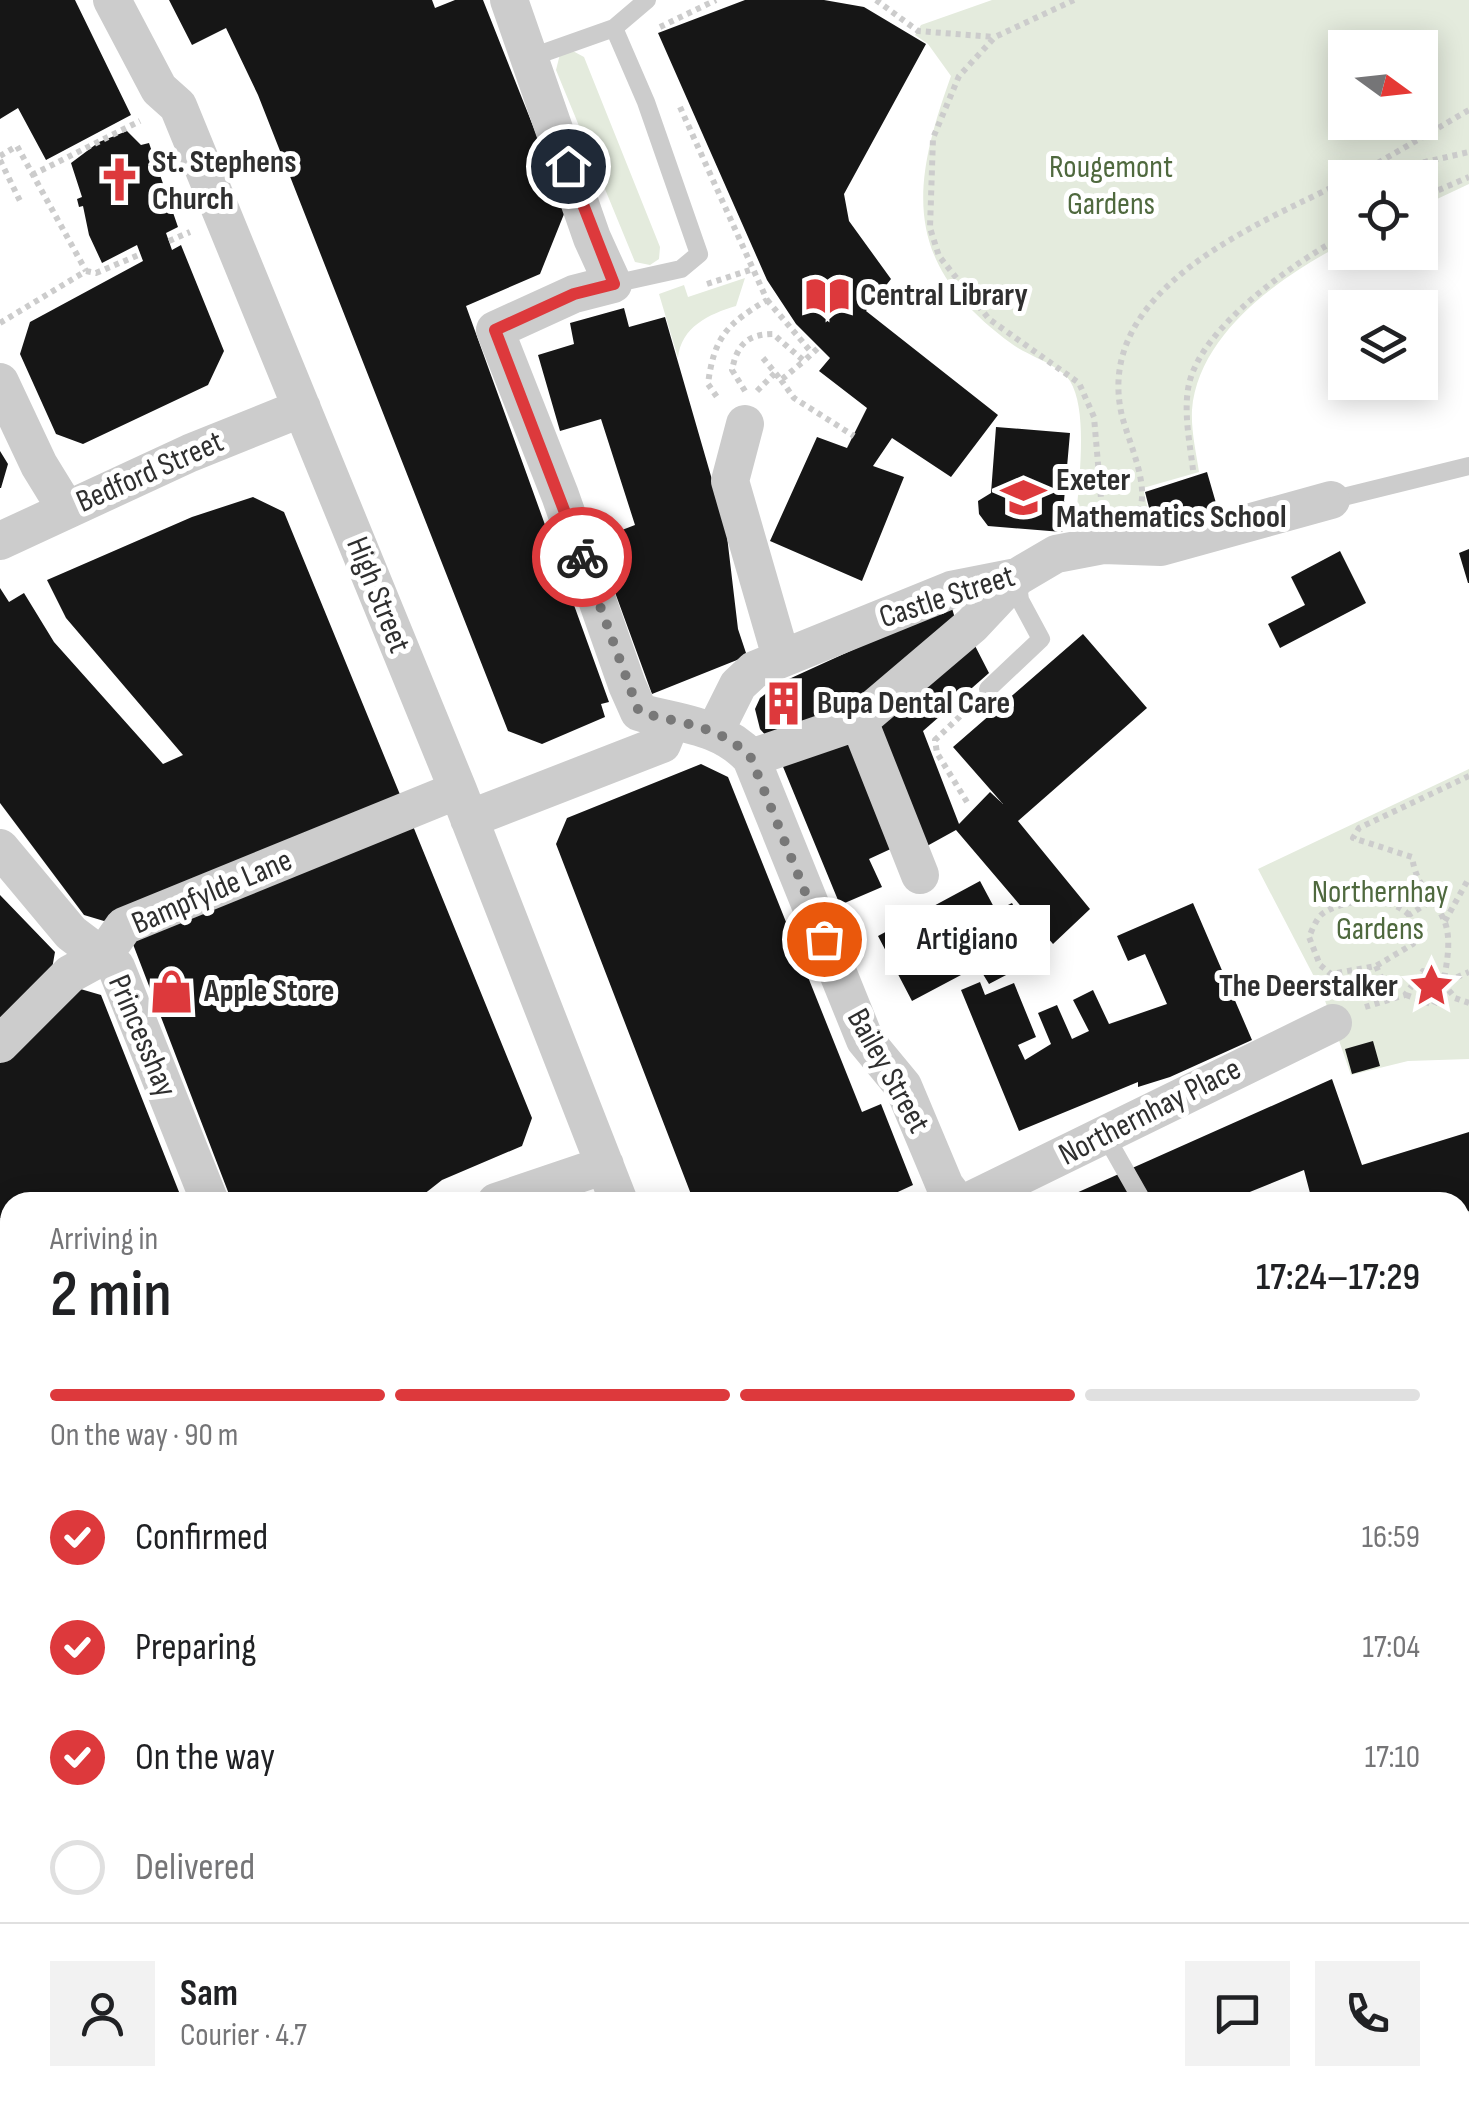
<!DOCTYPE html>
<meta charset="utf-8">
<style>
body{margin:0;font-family:"Sofia Sans Condensed",sans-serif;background:#f2f2f2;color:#202124;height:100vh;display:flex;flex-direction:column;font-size:38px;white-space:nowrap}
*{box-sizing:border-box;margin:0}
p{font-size:32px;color:#757577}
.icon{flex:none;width:55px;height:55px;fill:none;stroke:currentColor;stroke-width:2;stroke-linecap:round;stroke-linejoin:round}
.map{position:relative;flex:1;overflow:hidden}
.panel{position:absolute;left:0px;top:1192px;width:1470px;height:932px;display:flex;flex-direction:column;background:#fff;border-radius:30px 30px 0 0;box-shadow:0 5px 25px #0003}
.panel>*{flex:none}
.needle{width:65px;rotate:105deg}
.controls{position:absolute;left:1328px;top:30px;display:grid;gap:20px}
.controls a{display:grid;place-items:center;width:110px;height:110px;border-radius:0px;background:#fff;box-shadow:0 5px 25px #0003;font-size:50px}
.pin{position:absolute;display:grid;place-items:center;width:85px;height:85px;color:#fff;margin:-42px;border:5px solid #fff;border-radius:50%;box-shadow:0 2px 10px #0007}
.courier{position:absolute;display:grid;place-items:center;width:100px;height:100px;margin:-50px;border:8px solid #dd393c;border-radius:50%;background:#fff;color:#222;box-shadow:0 2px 12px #0007}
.bubble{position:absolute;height:70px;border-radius:0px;background:#fff;box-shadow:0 5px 25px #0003;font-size:32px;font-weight:600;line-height:70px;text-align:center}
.head em{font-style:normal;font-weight:600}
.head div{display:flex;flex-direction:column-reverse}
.head{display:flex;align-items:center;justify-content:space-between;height:170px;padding:0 50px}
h1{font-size:65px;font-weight:600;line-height:75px}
.bar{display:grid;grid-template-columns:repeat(4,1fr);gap:15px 10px;align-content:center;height:120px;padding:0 50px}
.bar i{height:12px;border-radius:8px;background:#e0e0e0}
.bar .on{background:#dd393c}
.bar p{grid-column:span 4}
.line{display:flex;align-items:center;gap:25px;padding:0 50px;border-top:2px solid #e0e0e0}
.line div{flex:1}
.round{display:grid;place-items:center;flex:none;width:105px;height:105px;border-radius:0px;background:#f2f2f2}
ol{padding:0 50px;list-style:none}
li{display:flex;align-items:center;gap:30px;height:110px}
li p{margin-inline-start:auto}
li .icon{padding:10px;border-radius:50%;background:#dd393c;color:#fff;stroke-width:4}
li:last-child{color:#757577}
li i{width:55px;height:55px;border:5px solid #e0e0e0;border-radius:50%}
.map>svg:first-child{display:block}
.green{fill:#e4ebdd;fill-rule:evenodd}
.building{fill:#161616}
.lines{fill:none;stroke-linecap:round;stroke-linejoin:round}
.path{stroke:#ccc;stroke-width:6;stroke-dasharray:5 5;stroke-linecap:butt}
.lane{stroke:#ccc;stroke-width:18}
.street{stroke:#ccc;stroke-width:38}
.secondary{stroke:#b9b9b9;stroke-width:52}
.done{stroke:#787878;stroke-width:10;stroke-dasharray:0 18}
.route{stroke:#dd393c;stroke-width:12}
.labels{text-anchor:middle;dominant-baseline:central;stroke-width:10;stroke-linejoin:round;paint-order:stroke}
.poi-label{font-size:32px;font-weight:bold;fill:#2f2f2f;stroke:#fff;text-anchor:start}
.park-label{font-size:32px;fill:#4f693e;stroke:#fff}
.street-label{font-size:32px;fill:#2f2f2f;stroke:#fff}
</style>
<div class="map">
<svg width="1469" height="2124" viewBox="0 0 1469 2124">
<rect width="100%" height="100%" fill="#fff"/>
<!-- green -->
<path class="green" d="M992 0H1469V184L1420 207V178H1345V243C1282 275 1198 333 1192 410 1191 431 1196 452 1199 472L1143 488 1152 527 1075 533C1077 494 1090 413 1070 381 1060 365 1028 356 1012 344 904 265 909 192 951 76L928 44 915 35 921 25ZM1345 48H1420V122H1345Z
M571 50 584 57 660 247 659 259 650 265 635 262 556 70 560 54Z
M745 278 736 306C709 314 681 327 678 358L659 294 684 285 688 297Z
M1469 769V1059L1408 1061 1351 1075 1322 992 1258 869Z
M0 1265 10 1269V1323L0 1321Z
M0 1488 10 1489V1622L0 1623Z"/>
<!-- building -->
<path class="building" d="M0 0H75L131 115 46 160 18 108 0 119Z
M169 0H432L435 8 455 0H483L566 209 540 274 466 306 609 702 601 704 605 717 542 744 508 731 258 95 226 28 192 45Z
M745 0H824L864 7 926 44 844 194 849 221 891 279 866 311 998 415 951 477 892 438 873 466 904 477 862 581 770 541 817 437 847 448 867 408 819 371 830 358 796 324 767 280 658 33Z
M127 131 141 145 149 143 178 227 166 233 172 250 181 245 224 351 208 385 83 444 56 434 20 354 30 322 143 261 137 245 102 263 89 235 83 206 79 207 77 199 82 197 71 163 99 142Z
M624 308 629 327 665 317 726 528 738 629 747 656 652 694 596 540 635 525 601 419 560 431 538 355 574 344 570 323Z
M996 427 1070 433 1064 501 1072 515 1062 532 988 526 979 514 978 501 991 493Z
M0 451 8 464 1 488H0Z
M1207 472 1218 510 1154 527 1145 492Z
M253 497 284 512 401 797 119 916 104 921 84 915 0 803V588L9 602 24 593 54 642 163 764 183 755 66 618 47 580 192 517Z
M1469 549V583H1468L1459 553Z
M1340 551 1366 603 1280 648 1268 624 1305 605 1291 577Z
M951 605 957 625 867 703 768 738 760 729 755 709 760 698 778 684Z
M1083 634 1147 708 1018 821 1090 909 1053 944 956 830 927 846 873 719 970 636 989 673 923 731 959 824 990 792 1003 804 953 747Z
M847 731 895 847 869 859 882 887 840 905 779 757Z
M701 764 728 777 862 1112 881 1104 913 1185 876 1202H694L556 844 567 818Z
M413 826 532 1118 522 1146 442 1180 414 1202H232L131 939Z
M980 881 996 911 1012 903 1040 957 989 984 978 966 912 1001 878 936Z
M0 895 55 952 50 980 0 1028Z
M1193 903 1252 1040 1170 1077 1138 1087V1082L1019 1131 961 990 980 982 985 995 1014 983 1036 1037 1018 1045 1025 1060 1051 1044 1038 1013 1057 1005 1072 1039 1089 1031 1073 1000 1093 990 1109 1024 1167 1004 1145 954 1128 961 1117 936Z
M77 988 101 995 183 1202H10V1227L0 1223V1063Z
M1373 1041 1380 1066 1352 1074 1345 1049Z
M1332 1079 1362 1165 1469 1132V1211L1460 1215V1202H1303L1300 1196 1310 1193 1304 1170 1225 1202H1056Z
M1460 1322 1469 1346V1531L1460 1527Z
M0 1355 10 1357V1433L0 1431Z
M1460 1564 1469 1568V1643L1460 1638Z
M1460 1730 1469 1734V1816L1460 1813Z
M1460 1953 1469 1960V2121L1344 2124 1365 2115H1460Z
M0 2027 10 2030V2115H48L46 2124H0Z
M737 2115H835L840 2124H743Z
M961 2115H1132L1137 2124H965Z"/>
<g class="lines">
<!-- path -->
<path class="path" d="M876 0 918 31 994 37
M1074 0 995 37 959 76 933 138 930 228 939 256 989 319 1079 383 1094 417 1102 510
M660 27 716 0
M680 107 767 300C727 324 714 337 708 384L719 400
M0 156 17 146 86 271
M0 160 21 203
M1374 168 1394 169 1469 152
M32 175 140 121
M1352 178 1469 110
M1420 198 1469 177
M169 241 190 232
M86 271 96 273 141 254
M707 284 750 270
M767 300 812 353
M0 323 86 271
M763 358 781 380 804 361
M781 380 794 398 854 436
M745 391 732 370C737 345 747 334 773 334L804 361 818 348
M757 391 776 372
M1193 470C1190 444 1183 411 1189 384 1202 326 1295 262 1345 235
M1139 511C1150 486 1129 443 1122 416 1092 290 1256 225 1345 181
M1469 776 1359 828 1353 838 1412 857C1417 889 1432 893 1444 920 1452 938 1447 964 1443 983L1455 998 1469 1003
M967 802 937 753 935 740 973 704
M1409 915C1390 895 1342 898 1321 915 1316 920 1312 930 1309 937L1320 965 1331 974 1376 966 1413 944 1409 915 1431 901
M1445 921 1469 878
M1376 966 1391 999
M1406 995 1434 1005 1443 983
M1365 1007 1405 995 1423 971 1443 983 1469 972
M0 1326 10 1328
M0 1473 10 1474
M0 1952 10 1957
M151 2124 152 2115
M269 2124 272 2115"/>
<!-- lane -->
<path class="lane" d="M614 28 647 0
M532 57 614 28 646 102 699 254 681 269 613 284
M1331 500 1469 466
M988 689 1041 639 1020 600 1017 577
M1105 1135 1143 1202
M1460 1289 1469 1308
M0 1679 10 1684
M1460 1943 1469 1950
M382 2115 388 2124
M1156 2115 1161 2124
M1447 2124 1449 2122"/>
<!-- street -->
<path class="street" d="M112 0 159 89 178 106 458 790 619 1202
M509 0 592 238 613 284 574 294 495 330 560 495 627 685 639 712C680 724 721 725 751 758L865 1040 903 1086 945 1186 957 1202
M0 382 39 465 66 509
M745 424 730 481 781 657
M0 541 190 453 302 408
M859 721 920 875
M715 731 738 685 754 670 951 590 1017 577 1056 554 1103 545 1161 547 1331 500
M751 758 859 721 972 625 1017 577
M469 819 662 744 671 722
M0 848 71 933 116 967 210 1202
M0 1044 70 974 103 956 124 926 458 790
M496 1202 605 1165
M967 1202 1333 1023
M0 1237 10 1241
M1460 1670 1469 1674
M0 1899 10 1908
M466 2115 480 2124
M648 2115 658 2124
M916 2115 921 2124
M1207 2115 1213 2124"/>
<!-- secondary -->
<path class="secondary" d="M1460 1261 1469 1256
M207 2124V2115"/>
</g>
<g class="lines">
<!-- done -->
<path class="done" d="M582 557 639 712C681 724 721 725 751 758L824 939"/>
<!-- route -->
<path class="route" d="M568 166 614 284 574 294 495 330 582 557"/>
</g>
<!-- icons -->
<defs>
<symbol id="church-bare" viewBox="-9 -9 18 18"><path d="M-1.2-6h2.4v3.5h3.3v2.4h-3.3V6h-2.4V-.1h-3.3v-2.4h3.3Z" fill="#dd393c" stroke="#fff" stroke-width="2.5" paint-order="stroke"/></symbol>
<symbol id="library-bare" viewBox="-9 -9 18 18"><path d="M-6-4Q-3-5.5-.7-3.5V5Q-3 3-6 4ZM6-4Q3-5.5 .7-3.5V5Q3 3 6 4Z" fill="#dd393c" stroke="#fff" stroke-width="2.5" paint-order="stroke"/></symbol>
<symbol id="university-bare" viewBox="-9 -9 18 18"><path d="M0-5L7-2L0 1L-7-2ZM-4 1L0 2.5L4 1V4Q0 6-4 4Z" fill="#dd393c" stroke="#fff" stroke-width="2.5" paint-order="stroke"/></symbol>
<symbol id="building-bare" viewBox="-9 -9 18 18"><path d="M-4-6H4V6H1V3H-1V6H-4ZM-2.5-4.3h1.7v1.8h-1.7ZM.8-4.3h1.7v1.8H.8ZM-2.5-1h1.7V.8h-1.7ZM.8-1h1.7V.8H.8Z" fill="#dd393c" stroke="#fff" stroke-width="2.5" paint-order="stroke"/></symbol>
<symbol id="sight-bare" viewBox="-9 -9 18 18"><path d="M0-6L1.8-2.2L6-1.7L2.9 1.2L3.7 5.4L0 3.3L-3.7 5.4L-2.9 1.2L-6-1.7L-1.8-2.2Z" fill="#dd393c" stroke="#fff" stroke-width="2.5" paint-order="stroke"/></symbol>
<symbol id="shop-bare" viewBox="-9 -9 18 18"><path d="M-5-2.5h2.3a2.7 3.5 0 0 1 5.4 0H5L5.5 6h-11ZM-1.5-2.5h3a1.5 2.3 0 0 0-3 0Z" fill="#dd393c" stroke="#fff" stroke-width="2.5" paint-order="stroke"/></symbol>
</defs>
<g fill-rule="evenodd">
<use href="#church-bare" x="88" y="148" width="63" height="63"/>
<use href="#library-bare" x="796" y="264" width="63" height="63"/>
<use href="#university-bare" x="992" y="466" width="63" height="63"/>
<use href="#building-bare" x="752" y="672" width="63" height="63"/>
<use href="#sight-bare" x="1400" y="954" width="63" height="63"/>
<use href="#shop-bare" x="140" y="960" width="63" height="63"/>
</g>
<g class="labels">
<!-- poi labels -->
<g class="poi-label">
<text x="152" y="162">St. Stephens<tspan x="152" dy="37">Church</tspan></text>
<text x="860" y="295">Central Library</text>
<text x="1056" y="480">Exeter<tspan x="1056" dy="37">Mathematics School</tspan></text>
<text x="817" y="703">Bupa Dental Care</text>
<text x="1398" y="986" text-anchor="end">The Deerstalker</text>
<text x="204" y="991">Apple Store</text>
</g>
<!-- park labels -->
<g class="park-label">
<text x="1111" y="167">Rougemont<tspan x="1111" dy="37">Gardens</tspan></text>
<text x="1380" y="892">Northernhay<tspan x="1380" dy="37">Gardens</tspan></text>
</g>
<!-- street labels -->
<g class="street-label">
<text transform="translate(150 472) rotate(-24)">Bedford Street</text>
<text transform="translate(378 595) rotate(68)">High Street</text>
<text transform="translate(947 597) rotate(-18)">Castle Street</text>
<text transform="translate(212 892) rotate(-23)">Bampfylde Lane</text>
<text transform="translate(142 1036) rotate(67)">Princesshay</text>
<text transform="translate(888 1071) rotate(61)">Bailey Street</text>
<text transform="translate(1150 1112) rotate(-27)">Northernhay Place</text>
</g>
</g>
</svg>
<div class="controls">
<a><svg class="needle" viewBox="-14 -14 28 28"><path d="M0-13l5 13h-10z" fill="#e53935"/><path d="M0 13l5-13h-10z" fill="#757577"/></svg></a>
<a><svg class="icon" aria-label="locate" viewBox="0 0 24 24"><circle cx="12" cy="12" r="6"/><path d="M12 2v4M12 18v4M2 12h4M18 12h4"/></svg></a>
<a><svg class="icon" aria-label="layers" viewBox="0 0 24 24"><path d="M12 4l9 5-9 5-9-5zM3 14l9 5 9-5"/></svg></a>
</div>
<div class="pin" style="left:824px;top:939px;background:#ea580c"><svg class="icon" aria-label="bag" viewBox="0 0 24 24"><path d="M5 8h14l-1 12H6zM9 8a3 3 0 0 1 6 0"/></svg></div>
<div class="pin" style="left:568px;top:166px;background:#1f2937"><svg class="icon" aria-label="home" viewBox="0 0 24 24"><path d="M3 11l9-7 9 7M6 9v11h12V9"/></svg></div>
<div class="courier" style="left:582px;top:557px"><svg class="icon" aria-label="bike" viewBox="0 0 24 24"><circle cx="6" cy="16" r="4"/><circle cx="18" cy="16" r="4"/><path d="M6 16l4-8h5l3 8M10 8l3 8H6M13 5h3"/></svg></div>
<div class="bubble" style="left:885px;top:905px;width:165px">Artigiano</div>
<section class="panel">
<div class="head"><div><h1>2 min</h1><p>Arriving in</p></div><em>17:24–17:29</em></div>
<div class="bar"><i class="on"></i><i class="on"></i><i class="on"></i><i></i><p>On the way · 90 m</p></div>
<ol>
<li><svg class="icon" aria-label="check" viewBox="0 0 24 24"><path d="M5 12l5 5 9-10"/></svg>Confirmed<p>16:59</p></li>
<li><svg class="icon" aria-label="check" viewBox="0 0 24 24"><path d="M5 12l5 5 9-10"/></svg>Preparing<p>17:04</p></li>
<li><svg class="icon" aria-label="check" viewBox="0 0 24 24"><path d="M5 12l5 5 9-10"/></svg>On the way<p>17:10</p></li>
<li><i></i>Delivered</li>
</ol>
<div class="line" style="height:180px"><a class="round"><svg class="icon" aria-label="person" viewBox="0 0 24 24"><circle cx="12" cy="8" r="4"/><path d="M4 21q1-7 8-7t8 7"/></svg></a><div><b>Sam</b><p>Courier · 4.7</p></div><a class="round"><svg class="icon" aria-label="chat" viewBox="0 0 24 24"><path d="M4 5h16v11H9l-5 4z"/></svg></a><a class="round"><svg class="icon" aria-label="phone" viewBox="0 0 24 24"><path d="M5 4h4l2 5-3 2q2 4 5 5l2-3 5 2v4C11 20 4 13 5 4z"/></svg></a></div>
</section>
</div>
